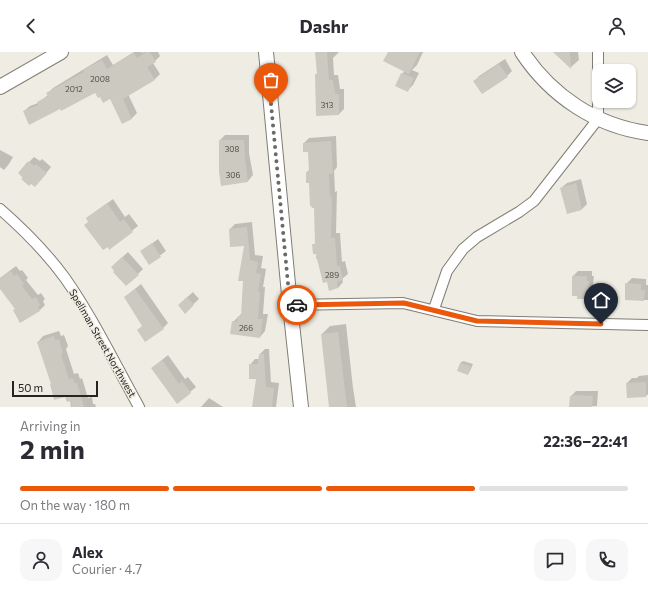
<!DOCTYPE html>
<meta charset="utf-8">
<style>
body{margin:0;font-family:Commissioner,sans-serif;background:#f7f7f7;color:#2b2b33;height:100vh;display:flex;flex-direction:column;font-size:15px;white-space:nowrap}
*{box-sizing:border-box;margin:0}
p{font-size:13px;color:#7c7c81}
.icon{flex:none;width:22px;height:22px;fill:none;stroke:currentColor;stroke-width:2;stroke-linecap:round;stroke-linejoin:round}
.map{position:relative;height:355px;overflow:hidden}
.sheet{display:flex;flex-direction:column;background:#fff;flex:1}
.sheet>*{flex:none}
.fabs{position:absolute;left:592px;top:12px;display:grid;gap:8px}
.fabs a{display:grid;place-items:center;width:44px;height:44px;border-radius:8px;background:#fff;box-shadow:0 1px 3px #0004;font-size:20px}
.scale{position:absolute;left:12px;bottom:10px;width:86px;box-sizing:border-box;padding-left:4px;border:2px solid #242420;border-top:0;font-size:11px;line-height:14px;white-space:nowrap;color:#242420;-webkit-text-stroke:3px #efede3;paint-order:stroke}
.pin{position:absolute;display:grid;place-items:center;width:34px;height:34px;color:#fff;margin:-41px -17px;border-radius:50% 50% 50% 0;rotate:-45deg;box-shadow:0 0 4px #0007}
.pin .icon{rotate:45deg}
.courier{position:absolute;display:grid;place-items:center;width:40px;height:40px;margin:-20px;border:3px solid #ea580c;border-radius:50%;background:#fff;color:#222;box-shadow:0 1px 5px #0007}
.headline em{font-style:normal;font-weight:700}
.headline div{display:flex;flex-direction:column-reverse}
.headline{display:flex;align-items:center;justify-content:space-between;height:68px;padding:0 20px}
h1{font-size:26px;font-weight:700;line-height:30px}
.bar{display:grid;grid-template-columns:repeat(4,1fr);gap:6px 4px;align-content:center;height:48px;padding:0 20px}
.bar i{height:5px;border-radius:3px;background:#e1e1e2}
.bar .current{background:#ea580c}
.bar p{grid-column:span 4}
.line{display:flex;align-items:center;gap:10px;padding:0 20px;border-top:1px solid #e1e1e2}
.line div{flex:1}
.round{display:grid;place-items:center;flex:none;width:42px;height:42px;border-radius:12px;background:#f7f7f7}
header{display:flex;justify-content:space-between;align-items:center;height:52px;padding:0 20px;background:#fff;font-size:18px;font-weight:700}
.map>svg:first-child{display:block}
.shadow{fill:#0003}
.building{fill:#cccac0}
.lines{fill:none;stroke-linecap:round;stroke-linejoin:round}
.street-casing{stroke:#7f7d74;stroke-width:12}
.secondary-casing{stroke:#7f7d74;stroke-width:16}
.street{stroke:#fff;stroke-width:10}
.secondary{stroke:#fff;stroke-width:14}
.done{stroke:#6b6a64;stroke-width:4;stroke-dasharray:0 7.2}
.route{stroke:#ea580c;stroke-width:5}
.labels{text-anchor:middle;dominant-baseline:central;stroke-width:3;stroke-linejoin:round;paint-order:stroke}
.number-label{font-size:8px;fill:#4e4e48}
.street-label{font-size:10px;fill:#242420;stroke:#efede3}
</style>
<header><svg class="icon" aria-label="back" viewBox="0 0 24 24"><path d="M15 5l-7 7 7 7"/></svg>Dashr<svg class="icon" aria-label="person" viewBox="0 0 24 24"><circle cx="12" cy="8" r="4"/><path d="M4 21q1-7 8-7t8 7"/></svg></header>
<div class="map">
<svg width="648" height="355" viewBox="0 0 648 355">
<rect width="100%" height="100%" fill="#efede3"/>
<!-- shadow -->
<path class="shadow" d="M134 0H142V1L144 0H158L160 4 153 11 160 22 155 27 128 42 137 61 132 66 122 71 111 46 96 39 61 56 24 59 30 54 38 51 48 43V41L53 36 107 3 113 13Z
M316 0H339L333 6 334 23H338L340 37H344V57L339 62 316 23 318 20Z
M389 0H423L417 13 412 18 419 21 413 33 407 39 396 34 404 19Z
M554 0H578L579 8 571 15Z
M505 7 512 19 507 24 474 30 479 24Z
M225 83H249V101L253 123 248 129 222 133 220 88Z
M336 84 337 115 334 119 335 140 337 139 336 181H340L342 210 345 209 348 222 342 227 343 230 338 236 328 229 313 193 316 191 315 154 307 120 310 117 309 99 304 91 309 86Z
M0 98 13 105 9 112 4 118 0 115Z
M34 105 40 109 42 107 51 115 40 129 29 110Z
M581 127 587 152 582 157 567 161 561 136 567 131Z
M113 147 125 165 129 162 138 174 110 196 87 166Z
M252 170 255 203 263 204 261 216 266 217 263 235H265L263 262H268L265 279 260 285 233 270 242 261 245 193 230 177 235 172Z
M158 187 166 199 150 211 142 199Z
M128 200 143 217 138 222 117 210Z
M16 214 20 219 22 218 28 226 26 228 38 243 41 241 45 247 43 249 45 253 40 258 16 257 0 236V226Z
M578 219H592V224H594L592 241 587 246 578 243 573 224Z
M632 226 646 227V233H648V248H626V232Z
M141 232 168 271 163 276 143 273 125 245Z
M193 240 199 247 185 260 184 248Z
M346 272 353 336 356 355H331L322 282 330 274Z
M59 279 61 284 64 283 68 294 66 297 74 322 78 321 80 327 82 326 88 346 92 345 93 352H95L96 355H71L70 348 52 332 38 290 43 284Z
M265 297H269L271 330 279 331 276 355H264L257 326 250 313 255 307H259L260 302Z
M168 303 185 327 188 325 196 335 177 351 152 316Z
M463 309 473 312 470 319 468 322 460 311Z
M648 323V342L646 344 627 331 632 326H637L639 324Z
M576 339H598L597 354 570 355 571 344Z
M209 346 223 355H201Z"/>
<!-- building -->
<path class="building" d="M146 0H150L156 10 147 15 155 28 123 47 132 67 122 72 110 47 103 51 100 45 98 46 95 41 61 59 60 57 29 73 23 59 38 53 37 50 48 44 46 41 84 20 83 18 102 8 107 17 134 1 137 6Z
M315 0H327L329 28H333L335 42H339V63L316 64 315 22H317Z
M388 0H420L409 22 383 9Z
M553 0H570L571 17Z
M499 12 508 25 482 42 473 29Z
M401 21 414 26 408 40 395 34Z
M219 88H244L245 107 248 130 221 134 219 120Z
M331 89 333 122H329L330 145 332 144 331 186H335L337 214H340L343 228 337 230 338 236 329 239 327 230 323 231 317 207H316V202H313L312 192H315L314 156H312L311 154H310L309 131H306V120H309L308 100H303V91Z
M28 109 34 114 36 112 47 121 35 135 31 132 29 134 21 127 23 126 18 121Z
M576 131 582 158 567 162 560 136Z
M107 151 120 170 124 167 133 180 109 198 108 195 103 198 84 173 88 170 86 166Z
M247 175 250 208 258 210 256 221 261 222 258 240H260L258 267H263L260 286 230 282 232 269 237 270 238 264H241L243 229H238L244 194 230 195 229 177Z
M152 191 161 205 149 213 140 199Z
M122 205 139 223 126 234 113 220 114 219 111 215Z
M11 219 14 224 17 222 24 232 22 234 32 247 36 245 40 253 38 255 40 259 20 271 13 258 15 257 0 237V226Z
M572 224H587V229H589L587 247H577V244H572Z
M625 231 641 232V238H645L644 249 625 248Z
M135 237 164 277 145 290 137 278 142 274 124 245Z
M187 245 194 253 185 262 178 253Z
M338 280 347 355H329L321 282Z
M54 284 55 288 59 287 63 301 61 302 69 327 73 326 74 331H77L84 355H72L71 349 67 350 65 345 54 348 50 332H51L37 290Z
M259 302H264L266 335 274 336 272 355H252L256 327H249V312H258Z
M162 308 179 332 182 329 191 341 177 352 151 316Z
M460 311 471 314 468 323 457 319Z
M646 330V345L627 346 626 331Z
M576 343 593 344 592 355H569L570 344Z"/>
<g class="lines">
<defs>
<path id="street" d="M0 157C24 178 46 200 65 226 93 266 115 312 139 355
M290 253 403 251 477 269 648 273
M434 257 447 219 463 197 477 185 519 160 534 149 598 67V0"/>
<path id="secondary" d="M266 0 290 253 301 355
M522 0C551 44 596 74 648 81
M0 35 61 0"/>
</defs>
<!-- street casing -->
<use href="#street" class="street-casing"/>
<!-- secondary casing -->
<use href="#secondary" class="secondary-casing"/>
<!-- street -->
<use href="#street" class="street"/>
<!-- secondary -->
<use href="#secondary" class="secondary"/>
</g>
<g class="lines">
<!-- done -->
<path class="done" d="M271 52 290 253H297"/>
<!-- route -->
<path class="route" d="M297 253 404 251 477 269 601 272"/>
</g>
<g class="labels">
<!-- number labels -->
<g class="number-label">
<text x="100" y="27">2008</text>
<text x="74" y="37">2012</text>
<text x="327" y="53">313</text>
<text x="232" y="97">308</text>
<text x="233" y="123">306</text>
<text x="332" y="223">289</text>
<text x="246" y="276">266</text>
</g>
<!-- street labels -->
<g class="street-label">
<text transform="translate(103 291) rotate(60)">Spellman Street Northwest</text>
</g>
</g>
</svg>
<div class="fabs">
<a><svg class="icon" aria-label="layers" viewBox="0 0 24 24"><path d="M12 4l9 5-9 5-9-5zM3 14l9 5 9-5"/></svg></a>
</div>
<div class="scale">50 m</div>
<div class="pin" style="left:271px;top:52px;background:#ea580c"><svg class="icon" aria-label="bag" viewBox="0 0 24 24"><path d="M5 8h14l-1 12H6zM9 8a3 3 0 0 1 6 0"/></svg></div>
<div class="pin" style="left:601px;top:272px;background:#1f2937"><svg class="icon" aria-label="home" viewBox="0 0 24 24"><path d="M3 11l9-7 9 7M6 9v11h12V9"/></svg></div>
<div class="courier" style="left:297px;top:253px"><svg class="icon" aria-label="car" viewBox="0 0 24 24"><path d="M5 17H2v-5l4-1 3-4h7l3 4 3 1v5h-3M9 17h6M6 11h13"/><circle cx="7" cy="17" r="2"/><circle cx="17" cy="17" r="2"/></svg></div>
</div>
<section class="sheet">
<div class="headline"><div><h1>2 min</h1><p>Arriving in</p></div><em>22:36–22:41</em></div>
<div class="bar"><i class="current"></i><i class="current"></i><i class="current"></i><i></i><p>On the way · 180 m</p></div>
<div class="line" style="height:72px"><a class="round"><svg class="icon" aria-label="person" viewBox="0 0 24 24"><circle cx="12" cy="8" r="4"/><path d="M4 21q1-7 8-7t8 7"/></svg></a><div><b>Alex</b><p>Courier · 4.7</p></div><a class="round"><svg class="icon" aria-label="chat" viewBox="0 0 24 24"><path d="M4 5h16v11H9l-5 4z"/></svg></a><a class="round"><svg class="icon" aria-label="phone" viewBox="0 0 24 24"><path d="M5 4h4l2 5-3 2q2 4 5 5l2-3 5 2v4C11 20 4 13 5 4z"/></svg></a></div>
</section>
